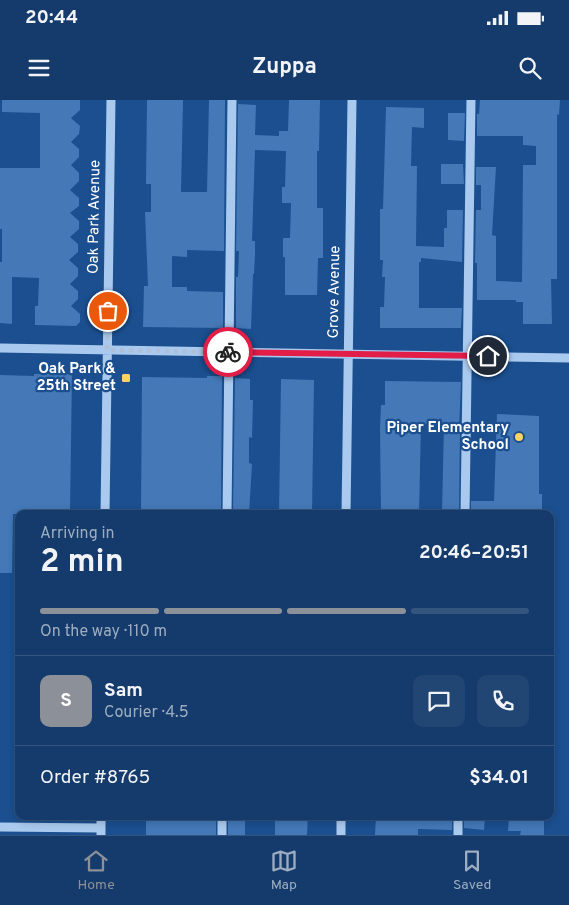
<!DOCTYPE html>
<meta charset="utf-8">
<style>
body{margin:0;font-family:Overpass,sans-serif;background:#214673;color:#f1f3f6;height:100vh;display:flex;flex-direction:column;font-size:19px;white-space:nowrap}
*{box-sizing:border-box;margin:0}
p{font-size:16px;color:#9dadc1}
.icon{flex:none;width:28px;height:28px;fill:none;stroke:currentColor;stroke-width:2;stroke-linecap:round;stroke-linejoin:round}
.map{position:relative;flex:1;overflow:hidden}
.side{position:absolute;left:15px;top:410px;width:539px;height:310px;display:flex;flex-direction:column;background:#143b6b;border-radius:10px;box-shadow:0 2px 8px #0003,0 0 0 1px #33557e}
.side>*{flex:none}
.pin{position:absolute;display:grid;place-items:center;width:42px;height:42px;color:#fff;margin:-21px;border:2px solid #fff;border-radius:50%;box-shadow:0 1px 5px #0007}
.courier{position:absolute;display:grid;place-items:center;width:50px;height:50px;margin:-25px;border:4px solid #e11d48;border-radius:50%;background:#fff;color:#222;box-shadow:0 1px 6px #0007}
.summary em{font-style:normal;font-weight:700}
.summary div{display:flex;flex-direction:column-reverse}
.summary{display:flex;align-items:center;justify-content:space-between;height:85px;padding:0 25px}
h1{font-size:32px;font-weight:700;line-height:38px}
.bar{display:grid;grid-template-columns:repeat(4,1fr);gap:8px 5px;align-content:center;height:60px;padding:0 25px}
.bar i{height:6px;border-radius:4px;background:#33557e}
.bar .active{background:#8c9099}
.bar p{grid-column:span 4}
.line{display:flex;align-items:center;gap:12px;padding:0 25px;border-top:1px solid #33557e}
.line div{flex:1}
.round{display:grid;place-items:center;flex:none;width:52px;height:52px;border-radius:10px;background:#214673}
.status{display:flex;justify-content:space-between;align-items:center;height:35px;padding:0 25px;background:#143b6b;direction:ltr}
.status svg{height:14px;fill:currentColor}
header{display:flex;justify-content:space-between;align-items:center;height:65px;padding:0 25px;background:#143b6b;font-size:22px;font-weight:700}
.tab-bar{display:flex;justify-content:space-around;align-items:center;height:70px;border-top:1px solid #33557e;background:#143b6b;font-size:14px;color:#9dadc1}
.tab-bar a{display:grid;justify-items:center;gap:2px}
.tab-bar .active{color:#8c9099}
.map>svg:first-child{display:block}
.building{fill:#4478b7}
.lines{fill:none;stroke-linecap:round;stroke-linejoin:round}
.minor{stroke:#a9c9ee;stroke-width:9}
.done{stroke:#afc1d8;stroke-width:5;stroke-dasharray:0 9}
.route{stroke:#e11d48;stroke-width:6}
.poi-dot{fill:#ffd166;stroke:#1b4f8f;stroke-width:2}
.labels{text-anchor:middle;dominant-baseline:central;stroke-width:4.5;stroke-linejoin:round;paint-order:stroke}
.street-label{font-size:15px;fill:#fff;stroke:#1b4f8f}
.poi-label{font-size:15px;font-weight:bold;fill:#fff;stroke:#1b4f8f;text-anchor:end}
</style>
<div class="status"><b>20:44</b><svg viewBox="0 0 49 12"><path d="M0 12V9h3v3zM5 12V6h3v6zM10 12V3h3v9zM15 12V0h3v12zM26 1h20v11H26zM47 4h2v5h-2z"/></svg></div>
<header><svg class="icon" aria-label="menu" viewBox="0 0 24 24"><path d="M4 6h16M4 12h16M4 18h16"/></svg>Zuppa<svg class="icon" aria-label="search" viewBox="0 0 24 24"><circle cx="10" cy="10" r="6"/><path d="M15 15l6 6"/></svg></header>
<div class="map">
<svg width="569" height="735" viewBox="0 0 569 735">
<rect width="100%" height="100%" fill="#1b4f8f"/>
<!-- building -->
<path class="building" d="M2 0H80V10L71 18 80 26 79 34 71 42 79 49V57L71 65 79 73V81L70 90 79 98V106L70 113 79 121V129L70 137 78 144V152L69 160 78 168V176L70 184 78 191V199L71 206 80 214V222L76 226 35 225V206H38L39 178 12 177V224L0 223V162H2V129H0V68H40V13L2 12Z
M147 0H183L181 92H207L209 0H225L224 151 187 150V157L172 156V187H187V191L223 192V228L143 227 144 186H148L145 112H151V84H146Z
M289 0H320L319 51H317V108H323V158H318L317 195H285V157H283V138H290L291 103H282V87H285L286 51 255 50 252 141H255V155L254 174H253L251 229 236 228V177H238L239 151H236L238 4 256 5 255 35 279 36V31H288Z
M480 0H560L559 15 557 14V179H551L552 224H523V202H516V200H477V163H475L476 110H481V85H476V67H496L492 135 496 136V181L522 182 523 65H536V46L523 45V36H477V14H479Z
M386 7 424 8V28L412 27 411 66H417L416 146 444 147V128H447V110H463L462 162 421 158V162H419V208H462L461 228H380V207H384L385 177H382L383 160H380V109H383Z
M448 13H465L464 41 448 40Z
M441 64H463L464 84H441Z
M34 274H72L70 414H13L12 473H0V275L34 276Z
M207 276H222L221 414 141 413 142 277 207 278Z
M235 278 250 279V300H253L252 338 249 337V363L252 364 249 414H233Z
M281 279 314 280 312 414H279Z
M385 281 461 282 459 331H460L459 413 442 412 444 324H421L419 414H381L380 328 381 305H385Z
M497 314 539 316V394H542V414L471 413V401H494Z
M146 716H216V735H146Z
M228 716H245V735H228Z
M275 716H308L307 735H275Z
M376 716H452V730L418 729V735H375Z
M464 716H485L484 730 464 728Z
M509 716H544V735H520L521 731H508Z"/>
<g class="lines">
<!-- minor -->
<path class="minor" d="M0 248 569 258
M105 414 111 0
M227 414 232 0
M346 414 352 0
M465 414 471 0
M0 727 101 728
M101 735V716
M222 735V716
M341 735V716
M458 735V716"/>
</g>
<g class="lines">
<!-- done -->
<path class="done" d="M108 211 107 250 228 252"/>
<!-- route -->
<path class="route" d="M228 252 488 256"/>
</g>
<!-- markers -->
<g class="poi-dot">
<rect x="121" y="273" width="10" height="10" rx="2.5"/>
<circle cx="519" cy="337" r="5"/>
</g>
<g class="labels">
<!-- street labels -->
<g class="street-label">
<text transform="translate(95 117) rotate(-89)">Oak Park Avenue</text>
<text transform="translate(335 192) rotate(-89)">Grove Avenue</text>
</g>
<!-- poi labels -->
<g class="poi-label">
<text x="116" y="269">Oak Park &amp;<tspan x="116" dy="17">25th Street</tspan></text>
<text x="509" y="328">Piper Elementary<tspan x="509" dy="17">School</tspan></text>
</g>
</g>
</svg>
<div class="pin" style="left:108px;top:211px;background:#ea580c"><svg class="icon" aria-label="bag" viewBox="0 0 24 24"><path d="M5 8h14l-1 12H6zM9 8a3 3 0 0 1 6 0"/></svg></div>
<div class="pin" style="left:488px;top:256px;background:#1f2937"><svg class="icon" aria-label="home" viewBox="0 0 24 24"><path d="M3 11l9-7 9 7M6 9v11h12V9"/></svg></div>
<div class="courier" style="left:228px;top:252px"><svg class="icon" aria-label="bike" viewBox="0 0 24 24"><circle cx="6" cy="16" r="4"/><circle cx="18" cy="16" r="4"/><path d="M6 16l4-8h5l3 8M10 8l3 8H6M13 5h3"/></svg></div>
<section class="side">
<div class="summary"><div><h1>2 min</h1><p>Arriving in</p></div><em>20:46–20:51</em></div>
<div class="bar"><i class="active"></i><i class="active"></i><i class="active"></i><i></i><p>On the way · 110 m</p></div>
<div class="line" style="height:90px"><b class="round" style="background:#8c9099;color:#fff">S</b><div><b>Sam</b><p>Courier · 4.5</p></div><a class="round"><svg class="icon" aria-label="chat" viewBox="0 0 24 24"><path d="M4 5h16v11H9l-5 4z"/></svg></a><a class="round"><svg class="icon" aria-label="phone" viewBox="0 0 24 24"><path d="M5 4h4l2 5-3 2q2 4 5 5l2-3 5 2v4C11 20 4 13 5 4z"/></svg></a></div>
<div class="line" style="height:65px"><div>Order #8765</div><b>$34.01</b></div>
</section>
</div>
<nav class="tab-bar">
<a class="active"><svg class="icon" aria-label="home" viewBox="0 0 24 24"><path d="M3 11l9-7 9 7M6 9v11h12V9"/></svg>Home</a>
<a><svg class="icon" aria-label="map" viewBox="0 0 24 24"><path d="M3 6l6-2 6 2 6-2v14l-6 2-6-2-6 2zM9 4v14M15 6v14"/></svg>Map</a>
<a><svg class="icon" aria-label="saved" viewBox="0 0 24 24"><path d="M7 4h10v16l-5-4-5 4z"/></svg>Saved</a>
</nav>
